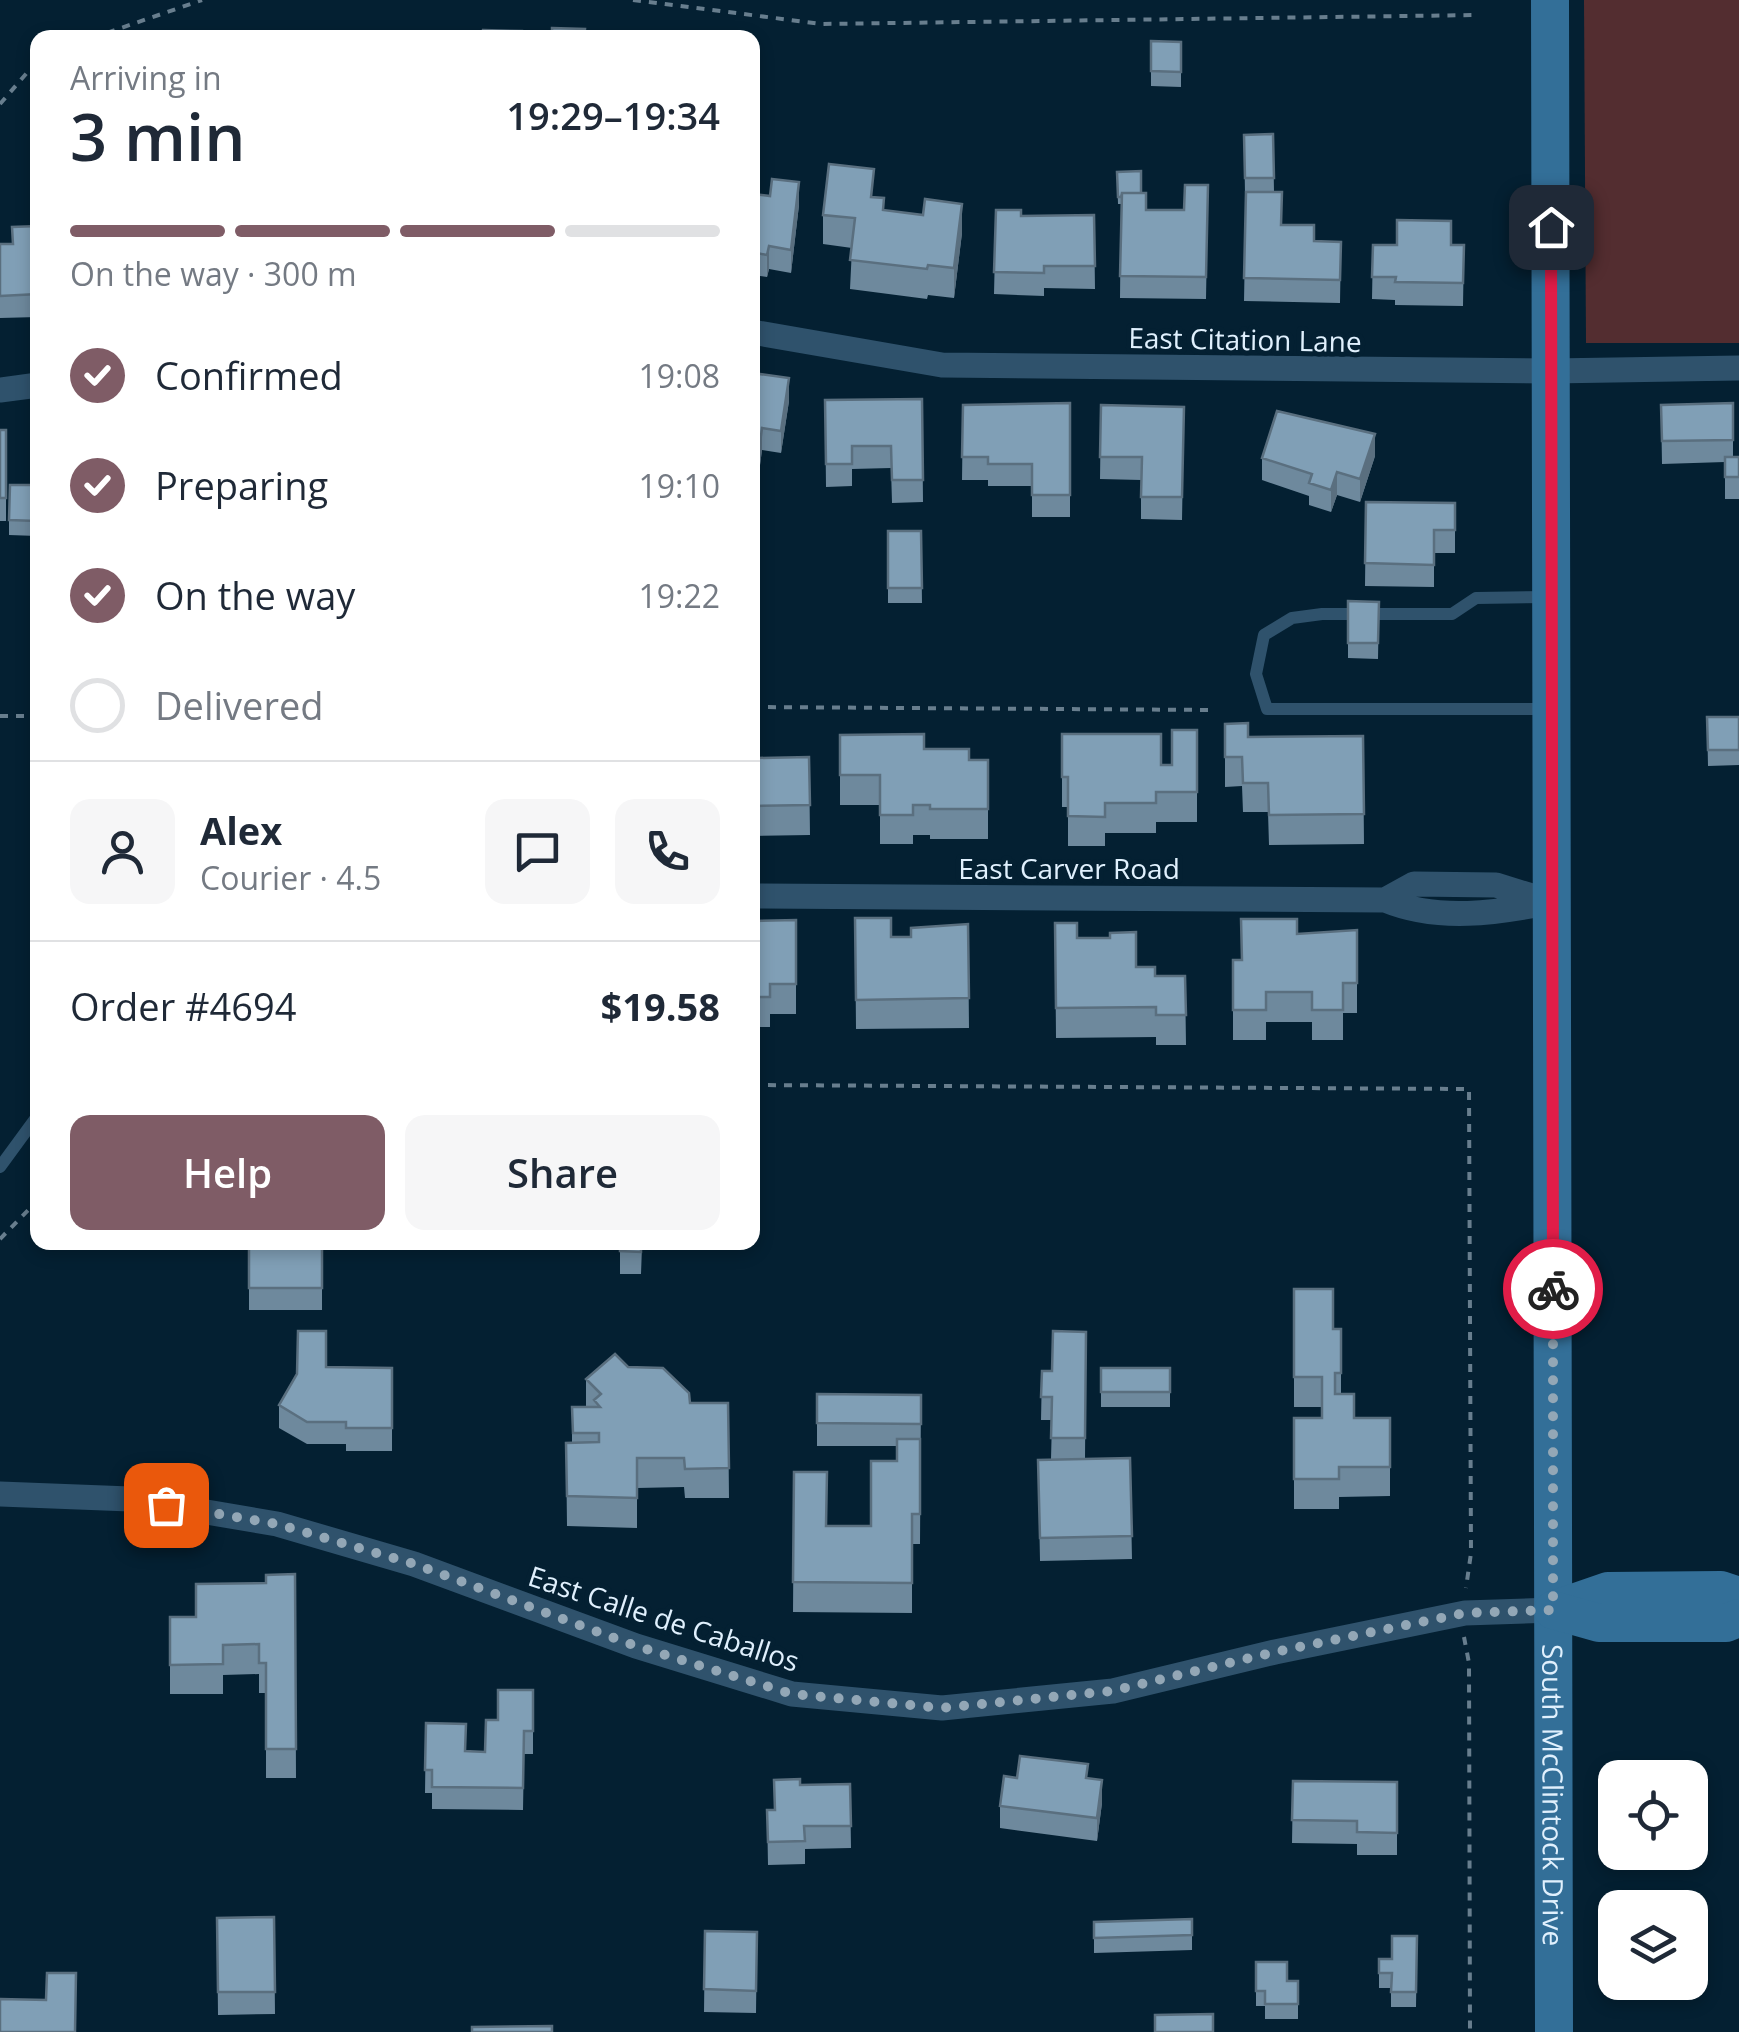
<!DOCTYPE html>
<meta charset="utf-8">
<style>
body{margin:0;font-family:"Open Sans",sans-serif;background:#f6f6f7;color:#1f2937;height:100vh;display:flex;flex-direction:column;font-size:38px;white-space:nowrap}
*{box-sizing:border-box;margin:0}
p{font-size:32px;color:#747a83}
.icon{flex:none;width:55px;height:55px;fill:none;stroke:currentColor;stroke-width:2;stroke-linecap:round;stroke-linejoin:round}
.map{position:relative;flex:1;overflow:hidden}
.panel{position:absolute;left:30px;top:30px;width:730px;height:1220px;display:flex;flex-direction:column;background:#fff;border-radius:20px;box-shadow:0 5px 15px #0003}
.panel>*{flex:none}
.tools{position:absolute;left:1598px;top:1760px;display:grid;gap:20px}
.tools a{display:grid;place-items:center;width:110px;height:110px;border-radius:20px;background:#fff;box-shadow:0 5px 15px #0003;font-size:50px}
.pin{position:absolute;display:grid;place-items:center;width:85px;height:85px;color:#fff;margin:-42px;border-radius:20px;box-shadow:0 5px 15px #0006}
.courier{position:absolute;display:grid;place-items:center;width:100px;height:100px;margin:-50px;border:8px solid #e11d48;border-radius:50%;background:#fff;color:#222;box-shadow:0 2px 12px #0007}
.summary em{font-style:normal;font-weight:600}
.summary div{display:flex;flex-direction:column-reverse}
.summary{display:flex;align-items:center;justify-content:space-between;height:170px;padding:0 40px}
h1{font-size:65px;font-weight:600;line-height:75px}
.bar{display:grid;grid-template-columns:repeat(4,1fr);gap:15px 10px;align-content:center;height:120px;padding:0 40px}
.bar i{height:12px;border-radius:8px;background:#e0e1e3}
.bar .active{background:#7f5c66}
.bar p{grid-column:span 4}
.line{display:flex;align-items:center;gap:25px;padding:0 40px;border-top:2px solid #e0e1e3}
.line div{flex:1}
.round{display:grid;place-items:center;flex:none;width:105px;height:105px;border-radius:20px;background:#f6f6f7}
ol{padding:0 40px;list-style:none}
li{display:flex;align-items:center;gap:30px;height:110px}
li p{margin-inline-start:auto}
li .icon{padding:10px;border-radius:50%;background:#7f5c66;color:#fff;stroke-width:4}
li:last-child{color:#747a83}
li i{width:55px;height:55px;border:5px solid #e0e1e3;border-radius:50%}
.primary-button{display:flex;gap:20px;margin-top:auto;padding:20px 40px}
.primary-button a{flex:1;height:115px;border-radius:20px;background:#7f5c66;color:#fff;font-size:40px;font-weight:600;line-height:115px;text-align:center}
.primary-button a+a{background:#f6f6f7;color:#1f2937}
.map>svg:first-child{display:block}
.green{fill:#532d30}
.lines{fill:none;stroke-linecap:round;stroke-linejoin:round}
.path{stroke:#687e8e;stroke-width:4;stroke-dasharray:8 8;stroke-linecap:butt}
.lane{stroke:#2f526c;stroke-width:12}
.street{stroke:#2f526c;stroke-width:25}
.secondary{stroke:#336f98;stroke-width:38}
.wall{fill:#6e899d}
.shaded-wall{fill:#5a6f7f}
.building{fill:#809fb6;stroke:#5a6f7f;stroke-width:2.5}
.done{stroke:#93a7b6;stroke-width:10;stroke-dasharray:0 18}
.route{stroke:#e11d48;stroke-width:12}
.labels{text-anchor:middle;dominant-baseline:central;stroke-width:10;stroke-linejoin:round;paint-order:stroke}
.street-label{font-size:28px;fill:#e0f0fd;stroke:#042032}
</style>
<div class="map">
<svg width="1739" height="2032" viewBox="0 0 1739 2032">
<rect width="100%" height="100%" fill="#042032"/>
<!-- green -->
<path class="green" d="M1584 0H1739V343H1586Z"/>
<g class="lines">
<!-- path -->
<path class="path" d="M633 0 822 24 1479 15
M92 38 202 0
M0 104 38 60
M752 707 1215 710
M0 716H38
M752 1085 1469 1089 1471 1553 1466 1588
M0 1239 38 1200
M1464 1637 1469 1663 1470 2032"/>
<!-- lane -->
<path class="lane" d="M1549 709H1267L1256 674 1264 635 1292 618 1322 614H1452L1476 598 1550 597
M0 1167 38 1115"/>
<!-- street -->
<path class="street" d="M752 332 942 365 1551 371 1739 368
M0 390 38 385
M752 896 1385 900C1438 922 1497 913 1552 902
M1385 900 1414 884 1496 885 1548 901
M0 1494 130 1499 277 1524 414 1564 636 1646 792 1694 942 1708 1113 1691 1275 1652 1465 1613 1553 1610"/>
<!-- secondary -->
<g class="secondary">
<path id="s1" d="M1550 0 1554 2032"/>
<path d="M1553 1610 1608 1591 1721 1590 1739 1596"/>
<path d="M1553 1610 1599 1623H1726L1739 1618"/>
</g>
</g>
<!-- wall -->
<path class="wall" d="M1151 41 1181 42V87L1151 86Z
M1273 134 1274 192 1282 225 1314 241 1341 242 1340 303 1244 301 1246 194H1245L1244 135Z
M1117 172 1141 193 1146 210H1184L1208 185 1206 299 1120 298 1121 204H1118Z
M752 194 799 205 791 273 769 269 767 277 752 275Z
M874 197 884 210 962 233 954 298 928 295 927 299 850 289 852 248 823 244V215Z
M996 210 1021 216 1094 215 1095 289 1044 288V296L994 294Z
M38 226V317L0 318V244H12Z
M1373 245H1464L1463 306 1395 305V300L1372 299Z
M752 373 789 401 781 453 762 450 760 465 752 464Z
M922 399 923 502 892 503 891 468 852 469V486L826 487 825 400Z
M1070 403V517H1032V486H988V480H962L963 405Z
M1733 403V457H1739V499H1725V462L1662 464 1661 405Z
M1101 405 1184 407 1182 520 1141 519V480L1100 479Z
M0 430H6V521H0Z
M1375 456 1360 502 1337 495 1331 512 1309 505V496L1262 480V458Z
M38 485 37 536 9 535V520Z
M1366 502 1455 503V553H1434V587L1365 586Z
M888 531H921L922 603H888Z
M1348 601 1379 602 1378 659 1348 658Z
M1707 717H1739V765L1708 766Z
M1225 724 1248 737 1363 736 1364 844 1269 845 1268 812H1243L1242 786 1225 787Z
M752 729 757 758 809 757 810 835 752 836Z
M1197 730V822H1156V833H1105V846H1068V807H1062V734L1161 765H1172Z
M840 735 924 749 969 760H988V839H930V835H913V844H880V805H840Z
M855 918 891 937H911L968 924 969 1028 856 1029Z
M796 920V1014H770V1027H752V921Z
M1055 923 1077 938 1155 976H1185L1186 1045H1156V1037L1056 1038Z
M1357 930V1013H1343V1040H1312V1022H1266V1040H1233V960H1241L1297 934Z
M249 1242H322V1310H249Z
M620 1242H697V1248L642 1247 641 1274H620Z
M1294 1289 1333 1329H1341V1394L1354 1418H1390V1496L1339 1497V1509H1294V1418H1322V1407H1294Z
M1086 1332 1085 1459 1130 1458 1132 1559 1040 1561 1038 1460 1051 1459 1052 1420H1041L1042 1371H1052Z
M628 1367 690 1403H728L729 1498H685L684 1487 637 1488V1528L567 1526 566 1443H572V1407H586V1379Z
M392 1368V1451H346V1444H307L279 1428V1405Z
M1101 1368H1170V1407H1101Z
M817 1394 921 1395 920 1544H912V1613L793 1612 794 1472 826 1526H871L897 1461V1446H817Z
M295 1574 296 1778H266V1693H259V1674L223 1675V1694H170V1617H196L266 1583Z
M533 1690V1754H524L523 1810 432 1809V1793H425L426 1723 466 1751 485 1752 498 1720Z
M1017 1778H1088L1102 1803 1097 1841 1000 1828V1806Z
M1293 1781 1397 1782V1855H1357V1844L1292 1843Z
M850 1784 851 1848 805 1849V1864L768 1865 767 1810H774L800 1785Z
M274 1917 275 2014 218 2015 217 1918Z
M1192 1919V1950L1094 1953V1922Z
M705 1931 757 1932 756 2013 704 2012Z
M1417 1936 1416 2007H1391V1988H1379V1959H1392Z
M1256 1962 1287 1981H1298V2019H1265V2006H1256Z"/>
<!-- shaded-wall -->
<path class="shaded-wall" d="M799 182V205L791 273V250Z
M962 204V233L954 298V268Z
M769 246V269L767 277V255Z
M789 378V401L781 453V431Z
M762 428V450L760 465V443Z
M1375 434V456L1360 502V479Z
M1337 472V495L1331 512V490Z
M1102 1780V1803L1097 1841V1818Z"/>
<!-- building -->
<path class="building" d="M552 28 585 29 584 38H552Z
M483 30 522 31V38H482Z
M1151 41 1181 42V72L1151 71Z
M1273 134 1274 178H1245L1244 135Z
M829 164 874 169 871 197 884 198 883 210 923 215 925 199 962 204 954 268 928 265 927 269 850 260 855 218 823 215Z
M1141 171V193H1122L1121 197H1118L1117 172Z
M772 179 799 182 791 250 769 246 767 255 752 252V194L770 196Z
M1185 185H1208L1206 277 1120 276 1122 193H1146V210H1184Z
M1246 192H1282L1281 225H1314V241L1341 242 1340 280 1244 278Z
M996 210H1021V216L1094 215 1095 266H1044V273L994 272Z
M1397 220 1451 221V245H1464L1463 283 1395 282 1396 277H1372L1373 245H1397Z
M38 226V294L0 296V244H13L12 227Z
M752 373 789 378 781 431 762 428 760 443 752 442Z
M922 399 923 480H892L891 446H852V464H826L825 400Z
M1070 403V495H1032V464H988V457H962L963 405Z
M1733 403V440L1662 441 1661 405Z
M1101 405 1184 407 1182 497H1141L1142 457H1100Z
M1277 411 1375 434 1360 479 1337 472 1331 490 1309 483 1312 474 1262 458Z
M0 430H6V498H0Z
M1725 457H1739V477H1725Z
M10 485H38L37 521 9 520Z
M1366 502 1455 503V530H1434V565L1365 563Z
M888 531H921L922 588H888Z
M1348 601 1379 602 1378 643H1348Z
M1707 717H1739V750H1708Z
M1248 723V737L1363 736 1364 814 1269 815 1268 783H1243L1242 757H1225V724Z
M752 729H756L757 758 809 757 810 805 752 806Z
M1172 730H1197V792H1156V803H1105V817L1068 816V777H1062V734H1161V765H1172Z
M924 734V749H969V760H988V809H930V805H913V815H880V775H840V735Z
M855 918H891V937H911V928L968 924 969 998 856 1000Z
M1241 919H1297V934L1357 930V983H1343V1010H1312V992H1266V1010H1233V960H1242Z
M796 920V984H770V997H752V921Z
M1055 923H1077V938H1110V933L1136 932V967H1155V976H1185L1186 1015H1156V1007L1056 1008Z
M249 1242H322V1288H249Z
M620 1242H641V1252L620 1251Z
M1294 1289H1333V1329H1341V1373H1335V1394H1354V1418H1390V1467H1339V1479H1294V1418H1322V1377H1294Z
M298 1331H326V1367L392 1368V1428H346V1422H307L279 1405 297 1374Z
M1053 1331 1086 1332 1085 1438H1051L1052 1397H1041L1042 1371H1052Z
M615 1354 628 1367 663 1368 689 1393 690 1403H728L729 1468 685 1469 684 1458H637V1498L567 1496 566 1443 599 1442V1433H573L572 1407H600L594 1400 601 1394 586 1379Z
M1101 1368H1170V1392H1101Z
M817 1394 921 1395V1424L817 1423Z
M897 1439H920V1514H912V1583L793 1582 794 1472H827L826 1526H871V1461H897Z
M1130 1458 1132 1536 1040 1538 1038 1460Z
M295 1574 296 1749H266V1663H259V1644L223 1645V1664L170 1665V1617H196V1584L266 1583V1575Z
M498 1690H533V1731H524L523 1788 432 1787V1770H425L426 1723 466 1724 465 1751 485 1752 486 1720H498Z
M1020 1756 1088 1764 1086 1778 1102 1780 1097 1818 1000 1806 1004 1776 1017 1778Z
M800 1779V1785L850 1784 851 1826H804L805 1841 768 1842 767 1810H775L774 1780Z
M1293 1781 1397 1782V1833L1357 1832V1821L1292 1820Z
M274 1917 275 1992H218L217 1918Z
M1192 1919V1935L1094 1938V1922Z
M705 1931 757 1932 756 1991 704 1989Z
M1392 1936H1417L1416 1992H1391L1392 1973H1379V1959H1392Z
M1256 1962H1287V1981H1298V2004H1265V1991H1256Z
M47 1973H76L75 2032H0V1999L46 2000Z
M1213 2014V2032H1155V2015Z
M552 2026V2032H472V2027Z"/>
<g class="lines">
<!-- done -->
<path class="done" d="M166 1505 277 1524 414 1564 636 1646 792 1694 942 1708 1112 1691 1275 1652 1465 1613 1553 1610V1289"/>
<!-- route -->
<path class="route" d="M1551 227 1553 1289"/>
</g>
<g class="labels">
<!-- street labels -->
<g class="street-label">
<text transform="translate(1245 339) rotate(1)">East Citation Lane</text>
<text x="1069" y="868">East Carver Road</text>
<text transform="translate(664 1618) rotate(18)">East Calle de Caballos</text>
<text stroke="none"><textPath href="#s1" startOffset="1795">South McClintock Drive</textPath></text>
</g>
</g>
</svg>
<div class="tools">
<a><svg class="icon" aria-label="locate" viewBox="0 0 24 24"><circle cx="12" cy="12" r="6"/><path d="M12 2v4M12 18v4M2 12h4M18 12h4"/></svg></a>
<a><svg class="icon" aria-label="layers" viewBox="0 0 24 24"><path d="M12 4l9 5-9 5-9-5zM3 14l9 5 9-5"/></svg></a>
</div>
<div class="pin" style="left:166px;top:1505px;background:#ea580c"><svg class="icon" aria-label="bag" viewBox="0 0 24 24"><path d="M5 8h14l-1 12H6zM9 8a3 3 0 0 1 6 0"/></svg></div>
<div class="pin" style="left:1551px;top:227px;background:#1f2937"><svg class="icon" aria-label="home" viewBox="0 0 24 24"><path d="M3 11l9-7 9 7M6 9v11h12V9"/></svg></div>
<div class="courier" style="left:1553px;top:1289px"><svg class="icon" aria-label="bike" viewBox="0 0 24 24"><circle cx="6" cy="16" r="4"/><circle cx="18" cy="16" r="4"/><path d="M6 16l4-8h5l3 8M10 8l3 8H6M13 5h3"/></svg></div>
<section class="panel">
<div class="summary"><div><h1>3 min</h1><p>Arriving in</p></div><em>19:29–19:34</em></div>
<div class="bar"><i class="active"></i><i class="active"></i><i class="active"></i><i></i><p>On the way · 300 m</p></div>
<ol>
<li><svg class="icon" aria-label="check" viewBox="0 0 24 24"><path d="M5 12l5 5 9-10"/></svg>Confirmed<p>19:08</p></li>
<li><svg class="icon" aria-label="check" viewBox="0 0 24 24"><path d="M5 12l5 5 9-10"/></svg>Preparing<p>19:10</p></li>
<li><svg class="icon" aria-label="check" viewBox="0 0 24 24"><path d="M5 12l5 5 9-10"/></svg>On the way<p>19:22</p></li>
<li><i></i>Delivered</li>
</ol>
<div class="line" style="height:180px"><a class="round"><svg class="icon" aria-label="person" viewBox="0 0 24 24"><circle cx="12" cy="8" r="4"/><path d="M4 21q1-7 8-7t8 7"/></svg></a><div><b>Alex</b><p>Courier · 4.5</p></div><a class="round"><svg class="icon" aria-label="chat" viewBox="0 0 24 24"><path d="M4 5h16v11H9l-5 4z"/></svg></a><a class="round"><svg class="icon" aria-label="phone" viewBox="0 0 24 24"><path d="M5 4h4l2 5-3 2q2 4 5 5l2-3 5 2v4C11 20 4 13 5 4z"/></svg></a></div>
<div class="line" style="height:130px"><div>Order #4694</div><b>$19.58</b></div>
<div class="primary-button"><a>Help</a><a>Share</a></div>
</section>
</div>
